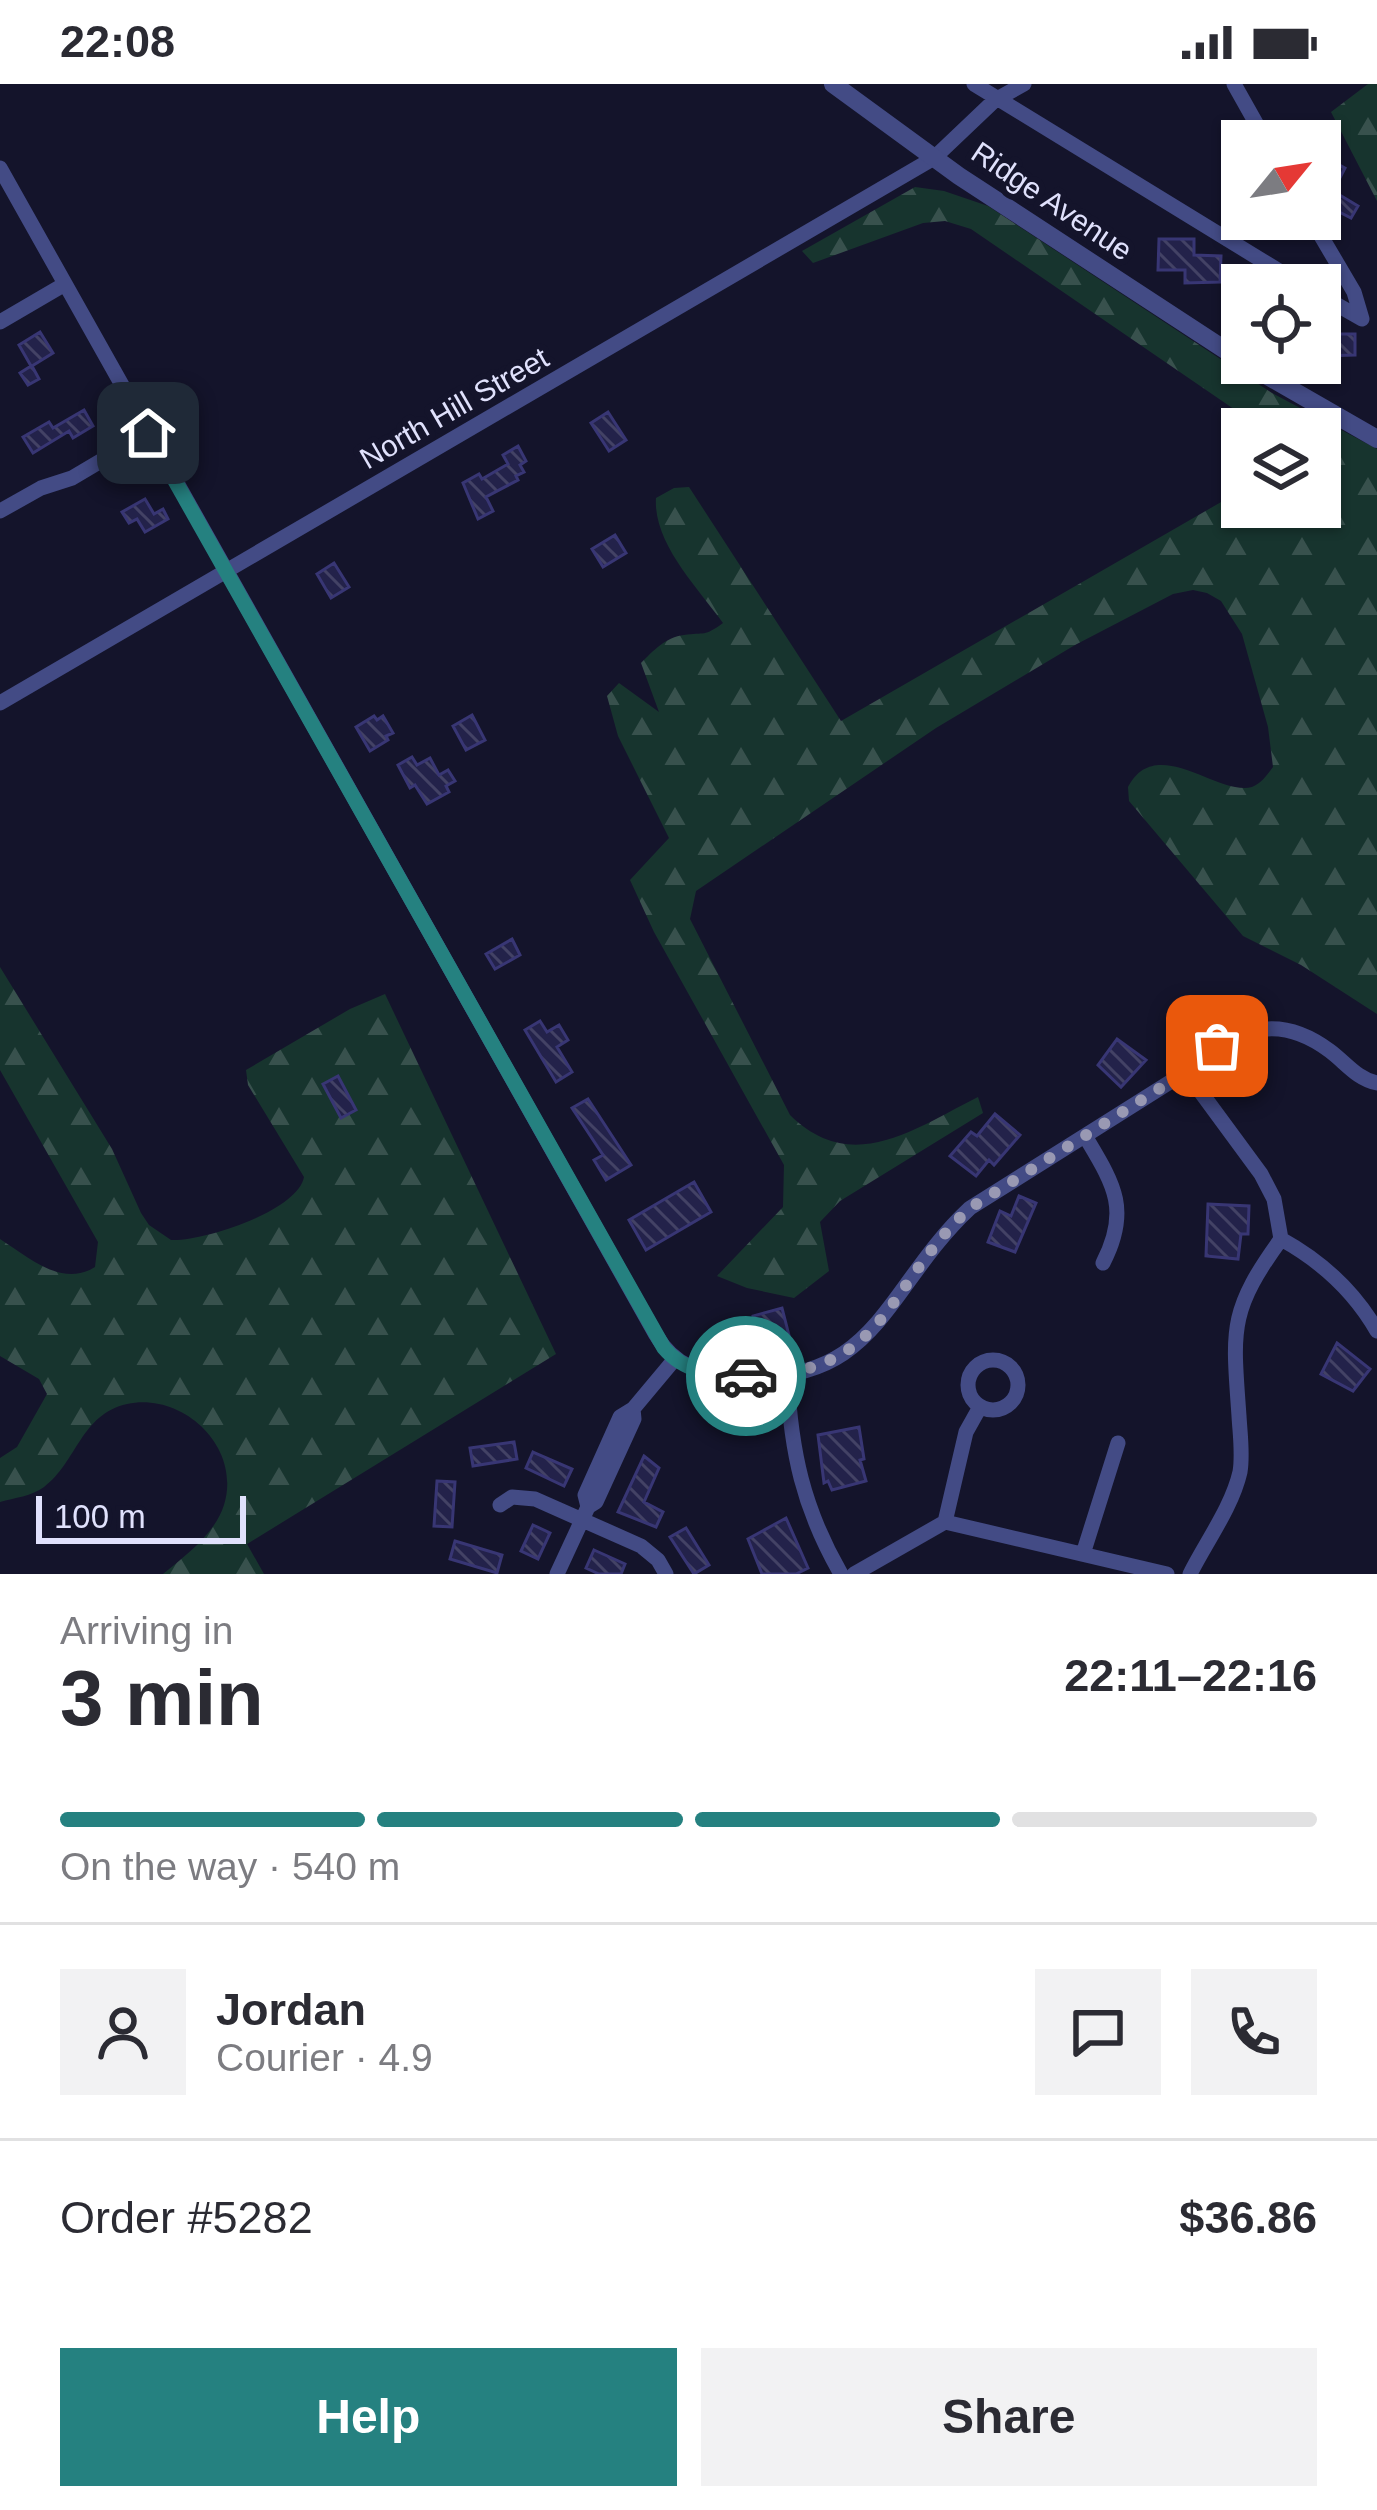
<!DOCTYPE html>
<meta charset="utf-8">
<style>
body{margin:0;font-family:Helvetica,sans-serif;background:#f2f2f3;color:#2b2b33;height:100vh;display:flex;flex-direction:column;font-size:45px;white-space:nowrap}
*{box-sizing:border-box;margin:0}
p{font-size:39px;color:#7c7c81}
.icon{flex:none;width:66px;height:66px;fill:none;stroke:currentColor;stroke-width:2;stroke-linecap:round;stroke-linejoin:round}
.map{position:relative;height:1490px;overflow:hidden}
.details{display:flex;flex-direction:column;background:#fff;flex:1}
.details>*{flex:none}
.needle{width:78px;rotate:60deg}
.controls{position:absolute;left:1221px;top:36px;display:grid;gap:24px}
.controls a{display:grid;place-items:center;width:120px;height:120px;border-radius:0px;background:#fff;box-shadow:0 3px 9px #0004;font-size:60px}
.scale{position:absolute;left:36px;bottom:30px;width:210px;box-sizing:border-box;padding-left:12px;border:6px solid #e0e1fc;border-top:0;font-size:33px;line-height:42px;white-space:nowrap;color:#e0e1fc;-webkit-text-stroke:9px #14142b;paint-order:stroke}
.pin{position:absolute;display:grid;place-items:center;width:102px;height:102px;color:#fff;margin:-51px;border-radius:24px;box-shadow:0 6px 18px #0006}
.courier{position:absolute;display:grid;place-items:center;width:120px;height:120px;margin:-60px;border:9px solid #258180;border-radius:50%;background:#fff;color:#222;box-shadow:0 3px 15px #0007}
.headline em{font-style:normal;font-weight:800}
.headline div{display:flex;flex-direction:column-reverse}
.headline{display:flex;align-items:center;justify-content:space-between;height:204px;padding:0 60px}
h1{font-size:78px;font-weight:800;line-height:90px}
.bar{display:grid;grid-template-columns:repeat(4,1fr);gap:18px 12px;align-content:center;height:144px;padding:0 60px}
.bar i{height:15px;border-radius:9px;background:#e1e1e2}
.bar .current{background:#258180}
.bar p{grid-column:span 4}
.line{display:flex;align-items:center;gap:30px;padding:0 60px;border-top:3px solid #e1e1e2}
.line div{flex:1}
.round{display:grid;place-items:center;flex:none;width:126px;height:126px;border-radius:0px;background:#f2f2f3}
.cta{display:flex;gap:24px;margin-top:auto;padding:24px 60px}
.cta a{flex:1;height:138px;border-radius:0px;background:#258180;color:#fff;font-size:48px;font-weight:800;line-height:138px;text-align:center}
.cta a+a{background:#f2f2f3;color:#2b2b33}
.status{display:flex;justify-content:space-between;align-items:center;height:84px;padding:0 60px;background:#fff;direction:ltr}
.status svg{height:33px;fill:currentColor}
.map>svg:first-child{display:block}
.forest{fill:url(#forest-firs)}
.building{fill:url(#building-back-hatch);stroke:#383674;stroke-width:3}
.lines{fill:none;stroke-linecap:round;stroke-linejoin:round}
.minor{stroke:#434b85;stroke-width:15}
.tertiary{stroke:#434b85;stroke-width:18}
.done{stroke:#9999b3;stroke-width:12;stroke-dasharray:0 21.6}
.route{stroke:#258180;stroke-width:15}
.labels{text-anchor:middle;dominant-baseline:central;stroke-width:12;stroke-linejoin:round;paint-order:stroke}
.street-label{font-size:30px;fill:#e0e1fc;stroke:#14142b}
</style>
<div class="status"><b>22:08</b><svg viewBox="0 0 49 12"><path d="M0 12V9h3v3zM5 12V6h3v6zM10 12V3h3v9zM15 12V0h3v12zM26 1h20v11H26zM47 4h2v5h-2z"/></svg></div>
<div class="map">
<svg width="1377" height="1490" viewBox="0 0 1377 1490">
<defs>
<pattern id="forest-firs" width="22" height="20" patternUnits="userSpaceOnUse" patternTransform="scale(3)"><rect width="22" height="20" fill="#17342e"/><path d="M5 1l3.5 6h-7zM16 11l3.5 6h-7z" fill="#38514d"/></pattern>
<pattern id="building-back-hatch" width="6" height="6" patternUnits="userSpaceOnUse" patternTransform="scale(3)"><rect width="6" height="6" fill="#23224a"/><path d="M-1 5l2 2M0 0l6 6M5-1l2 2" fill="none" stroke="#434265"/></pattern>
</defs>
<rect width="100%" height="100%" fill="#14142b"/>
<!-- forest -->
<path class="forest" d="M1368 0H1377V117L1331 28Z
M915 103 944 107 988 122 1272 309 1377 365V930L1301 881 1243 852 1129 717 1128 703C1156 649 1217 712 1252 703 1261 700 1267 691 1273 683L1268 643 1242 550 1221 517 1207 509 1193 506 1173 510 1075 561 936 644 696 807 690 835 790 1031C852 1092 914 1045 978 1013L983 1029 840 1117 820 1138 829 1187 794 1214 747 1204 717 1192 783 1123 784 1081 654 848 630 796 669 754 618 652 607 612 619 599 659 628 641 579C653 567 666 553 684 551 705 548 704 553 723 539 698 504 653 459 656 414L674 404 689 403 841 637 1242 406V423H1320V345H1263L971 145 945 137 923 139 813 179 802 167Z
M0 883 112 1065 141 1129 149 1141 171 1156C202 1158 298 1127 304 1093L248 1001 246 986 350 925 385 910 556 1270 247 1460 264 1490H163C185 1472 215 1450 224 1421 242 1363 183 1308 127 1320 81 1330 77 1378 44 1403 32 1412 14 1414 0 1418V1374L17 1363 47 1310 39 1295 0 1272V1155C28 1173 62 1204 95 1183L98 1158 0 986Z"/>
<!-- building -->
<path class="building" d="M1320 70 1345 84 1333 107 1358 122 1351 134 1320 118Z
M1159 155H1194V171L1221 172 1220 198 1185 199V186H1158Z
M40 248 53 269 32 282 39 295 28 301 20 289 31 282 19 261Z
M1320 250H1355V271L1320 272Z
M84 326 93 342 73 354 69 347 33 369 23 353 49 338 53 344Z
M608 328 626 356 609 367 591 339Z
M518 362 526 377 520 381 524 388 516 392 518 396 486 413 493 427 478 435 463 399 479 390 482 395 508 380 503 371Z
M145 415 154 430 163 425 168 435 145 448 137 435 129 439 122 428Z
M615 451 626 469 603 483 592 465Z
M334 479 349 503 331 514 317 490Z
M472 631 485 656 466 666 453 642Z
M374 632 377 636 383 632 393 649 386 652 388 656 370 667 356 643Z
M412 673 417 681 430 674 439 691 448 686 455 697 446 702 449 708 427 720 415 701 410 704 398 681Z
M512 855 520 871 495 885 486 870Z
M540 937 547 948 559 941 568 956 557 963 572 988 556 998 525 946Z
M1117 955 1146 976 1121 1003 1098 981Z
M338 992 356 1026 341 1034 323 1000Z
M588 1015 631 1081 606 1096 594 1076 603 1071 572 1024Z
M995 1030 1020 1051 994 1081 989 1076 976 1092 950 1072 971 1048 977 1052Z
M694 1098 711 1128 646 1166 629 1136Z
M1019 1112 1036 1119 1015 1168 988 1158 1000 1127 1011 1132Z
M1208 1120 1249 1122 1248 1150H1241L1238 1175 1206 1172Z
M782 1224 792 1263 758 1268 753 1232Z
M1337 1259 1370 1285 1353 1307 1321 1290Z
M859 1343 864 1375 860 1376 866 1397 832 1406 828 1397 824 1399 818 1351Z
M514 1358 517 1375 473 1382 470 1364Z
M533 1368 572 1385 564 1402 526 1384Z
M644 1372 659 1384 644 1418 663 1428 656 1443 618 1428Z
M437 1397 455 1398 452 1443 434 1442Z
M786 1434 808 1484 796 1490H762L748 1455Z
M533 1441 550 1449 538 1475 521 1467Z
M686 1444 709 1481 694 1490 670 1453Z
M455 1457 502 1471 497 1489 450 1475Z
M594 1466 625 1480 621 1490H599L586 1484Z"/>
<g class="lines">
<!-- minor -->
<path class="minor" d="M974 0 1302 201
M1234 0 1266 57
M0 84 656 1251C675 1283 700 1289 734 1292 878 1304 884 1204 970 1124L1186 988C1233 948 1274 925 1330 967 1346 979 1357 995 1377 999
M1311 135 1354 208 1362 235
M1320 211 1362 235
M0 238 65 200
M0 427 41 404 72 394 148 349
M0 619 934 74 995 16 1024 0
M1186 988 1261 1090 1274 1115 1281 1155C1321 1177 1354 1207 1377 1247
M1085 1052C1113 1099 1131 1125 1103 1179
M968 1301a25 25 0 1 1 50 0a25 25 0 1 1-50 0Z
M787 1292C791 1368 803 1424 841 1490
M500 1421 512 1413 535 1415 641 1462 658 1476 666 1490
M588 1423 585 1411 620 1333 633 1325 674 1276
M945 1438 966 1348 980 1323
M1083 1470 1118 1359
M557 1490 588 1423 596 1418 634 1335 633 1325
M854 1490 945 1438 1167 1490
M1190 1490C1206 1458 1232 1423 1240 1388 1243 1370 1240 1350 1239 1332 1233 1246 1228 1228 1281 1155"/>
<!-- tertiary -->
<path class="tertiary" d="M833 0 959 92 1242 277
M1245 279 1377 355"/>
</g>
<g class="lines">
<!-- done -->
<path class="done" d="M746 1292C889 1291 882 1205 970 1124L1186 988 1217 962"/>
<!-- route -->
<path class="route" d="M148 349 664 1264C685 1289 714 1291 746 1292"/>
</g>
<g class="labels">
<!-- street labels -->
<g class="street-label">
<text transform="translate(1052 117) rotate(34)">Ridge Avenue</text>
<text transform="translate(454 324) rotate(-30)">North Hill Street</text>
</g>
</g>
</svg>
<div class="controls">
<a><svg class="needle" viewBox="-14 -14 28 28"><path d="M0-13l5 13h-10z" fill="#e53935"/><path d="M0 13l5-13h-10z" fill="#7c7c81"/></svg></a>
<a><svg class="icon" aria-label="locate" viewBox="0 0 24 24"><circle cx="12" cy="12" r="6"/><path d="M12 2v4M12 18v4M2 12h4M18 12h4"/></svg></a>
<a><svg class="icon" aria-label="layers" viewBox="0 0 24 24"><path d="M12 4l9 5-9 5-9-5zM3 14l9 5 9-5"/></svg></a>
</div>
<div class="scale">100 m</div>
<div class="pin" style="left:1217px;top:962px;background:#ea580c"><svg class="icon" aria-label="bag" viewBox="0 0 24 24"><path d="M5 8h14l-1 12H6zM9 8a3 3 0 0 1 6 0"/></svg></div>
<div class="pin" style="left:148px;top:349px;background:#1f2937"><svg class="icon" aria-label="home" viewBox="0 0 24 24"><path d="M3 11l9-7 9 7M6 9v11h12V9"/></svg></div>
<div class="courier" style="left:746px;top:1292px"><svg class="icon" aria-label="car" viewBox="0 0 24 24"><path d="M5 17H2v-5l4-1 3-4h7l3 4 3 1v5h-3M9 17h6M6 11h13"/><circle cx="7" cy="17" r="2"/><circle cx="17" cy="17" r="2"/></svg></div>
</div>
<section class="details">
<div class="headline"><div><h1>3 min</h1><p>Arriving in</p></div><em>22:11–22:16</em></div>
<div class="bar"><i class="current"></i><i class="current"></i><i class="current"></i><i></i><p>On the way · 540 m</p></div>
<div class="line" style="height:216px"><a class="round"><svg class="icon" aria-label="person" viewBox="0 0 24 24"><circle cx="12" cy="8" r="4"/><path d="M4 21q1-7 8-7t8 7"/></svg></a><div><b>Jordan</b><p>Courier · 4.9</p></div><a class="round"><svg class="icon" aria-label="chat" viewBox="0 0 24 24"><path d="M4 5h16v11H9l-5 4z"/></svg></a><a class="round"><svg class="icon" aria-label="phone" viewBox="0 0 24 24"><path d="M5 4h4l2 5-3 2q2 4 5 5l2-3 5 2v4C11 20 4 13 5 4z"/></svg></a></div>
<div class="line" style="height:156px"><div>Order #5282</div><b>$36.86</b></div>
<div class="cta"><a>Help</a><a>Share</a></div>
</section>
